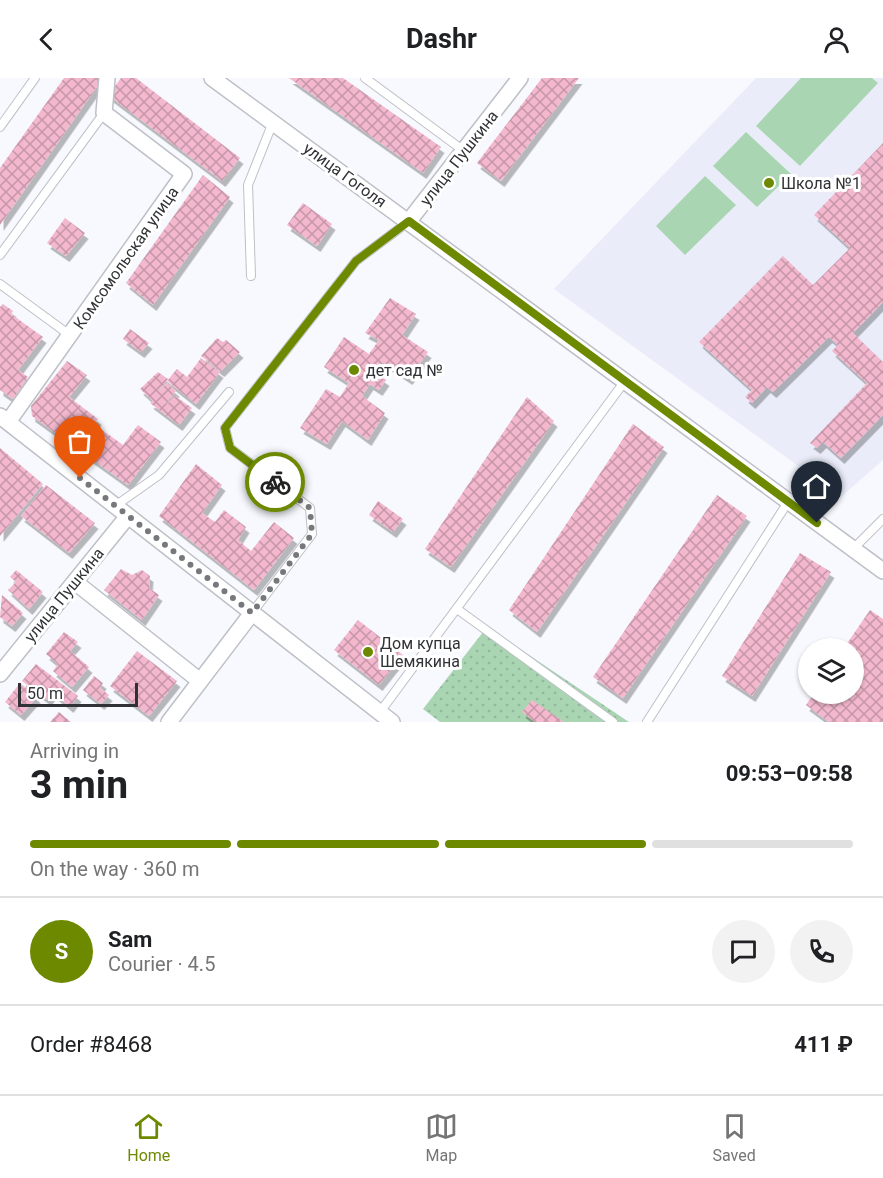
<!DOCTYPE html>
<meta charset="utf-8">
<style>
body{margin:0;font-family:Roboto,sans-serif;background:#f2f2f2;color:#202124;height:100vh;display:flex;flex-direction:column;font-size:22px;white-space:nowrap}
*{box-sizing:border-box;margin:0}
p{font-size:20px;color:#757577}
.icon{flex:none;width:33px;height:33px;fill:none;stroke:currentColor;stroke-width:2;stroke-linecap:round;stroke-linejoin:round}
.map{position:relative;height:644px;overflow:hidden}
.details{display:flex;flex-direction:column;background:#fff;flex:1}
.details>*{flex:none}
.fabs{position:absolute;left:798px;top:560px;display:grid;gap:12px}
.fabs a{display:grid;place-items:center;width:66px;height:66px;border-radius:50%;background:#fff;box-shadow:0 2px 4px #0004;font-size:30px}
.scale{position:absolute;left:18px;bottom:15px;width:120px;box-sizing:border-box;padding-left:6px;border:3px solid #313235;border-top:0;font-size:16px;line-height:21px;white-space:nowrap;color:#313235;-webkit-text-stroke:4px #fff;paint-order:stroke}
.pin{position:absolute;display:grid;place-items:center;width:51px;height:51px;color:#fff;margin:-62px -26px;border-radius:50% 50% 50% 0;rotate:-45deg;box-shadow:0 0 6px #0007}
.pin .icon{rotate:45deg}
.courier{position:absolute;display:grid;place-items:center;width:60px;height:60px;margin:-30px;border:4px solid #6c8900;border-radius:50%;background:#fff;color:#222;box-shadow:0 2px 8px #0007}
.head em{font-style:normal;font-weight:700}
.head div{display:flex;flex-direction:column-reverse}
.head{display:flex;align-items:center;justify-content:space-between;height:102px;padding:0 30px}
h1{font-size:39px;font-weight:700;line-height:45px}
.bar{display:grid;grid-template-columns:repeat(4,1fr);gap:9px 6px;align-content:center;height:72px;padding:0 30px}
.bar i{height:8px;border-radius:4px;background:#e0e0e0}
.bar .on{background:#6c8900}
.bar p{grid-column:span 4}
.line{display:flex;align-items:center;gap:15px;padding:0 30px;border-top:2px solid #e0e0e0}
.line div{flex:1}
.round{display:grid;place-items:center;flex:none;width:63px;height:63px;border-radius:32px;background:#f2f2f2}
header{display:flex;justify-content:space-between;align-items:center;height:78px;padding:0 30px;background:#fff;font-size:27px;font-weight:700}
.menu{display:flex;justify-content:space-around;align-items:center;height:84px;border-top:2px solid #e0e0e0;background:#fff;font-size:16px;color:#757577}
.menu a{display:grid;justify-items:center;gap:3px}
.menu .on{color:#6c8900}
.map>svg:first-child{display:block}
.built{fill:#eaedf9}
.grass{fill:url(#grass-dots)}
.pitch{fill:#aad5b2}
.building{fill:url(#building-cross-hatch);filter:url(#shadow)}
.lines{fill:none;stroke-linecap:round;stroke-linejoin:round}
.lane-casing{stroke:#bec0c7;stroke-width:10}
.street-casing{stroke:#bec0c7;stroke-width:18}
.lane{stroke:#fff;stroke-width:8}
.street{stroke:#fff;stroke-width:15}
.done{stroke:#77787b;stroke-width:6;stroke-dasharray:0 10.8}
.route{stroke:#6c8900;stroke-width:8}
.poi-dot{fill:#6c8900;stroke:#fff;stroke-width:2}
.labels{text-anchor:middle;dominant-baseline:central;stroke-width:6;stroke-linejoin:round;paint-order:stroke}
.street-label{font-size:16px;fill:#313235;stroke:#fff}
.poi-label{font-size:16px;fill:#313235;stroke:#fff;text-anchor:start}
</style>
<header><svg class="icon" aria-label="back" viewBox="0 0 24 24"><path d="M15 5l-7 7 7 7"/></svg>Dashr<svg class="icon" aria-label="person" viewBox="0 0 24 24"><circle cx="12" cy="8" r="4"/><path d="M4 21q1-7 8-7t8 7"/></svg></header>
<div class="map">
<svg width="883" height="644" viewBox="0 0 883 644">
<defs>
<pattern id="grass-dots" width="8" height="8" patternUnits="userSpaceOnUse" patternTransform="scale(1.5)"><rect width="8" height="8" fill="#aad5b2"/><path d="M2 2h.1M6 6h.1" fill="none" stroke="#93b79a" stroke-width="1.8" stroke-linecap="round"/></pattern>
<pattern id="building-cross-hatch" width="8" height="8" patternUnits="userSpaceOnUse" patternTransform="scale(1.5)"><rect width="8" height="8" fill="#f3b8cd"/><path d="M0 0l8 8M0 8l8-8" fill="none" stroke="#c596a7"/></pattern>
<filter id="shadow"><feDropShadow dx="3.5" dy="6" stdDeviation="0" flood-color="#0004"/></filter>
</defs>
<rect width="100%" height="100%" fill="#f8f9fe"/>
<!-- built -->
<path class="built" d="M756 0H883V382L841 419 554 211Z"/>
<!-- grass -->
<path class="grass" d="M487 549 629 644H440L423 631Z"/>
<!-- pitch -->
<path class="pitch" d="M801 0H872L878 5 800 88 756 48Z
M746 54 791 96 757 129 713 88Z
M705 98 736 127 685 177 656 148Z"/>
<!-- building -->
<path class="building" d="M64 0H103L0 147V90Z
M121 0H136L240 80 222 103 108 17Z
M289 0H343L441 69 423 95Z
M542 0H579L501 103 477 85Z
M883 65V224L853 255 883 284V337L841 380 823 364 817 370 810 365 867 305 832 273 838 267 829 259 773 314 767 309 752 325 745 319 752 312 699 264 783 178 813 207 850 170 814 137Z
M203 97 230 119 153 227 126 205Z
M303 125 332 146 317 168 287 147Z
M65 140 85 155 66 178 47 165Z
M390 220 416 236 402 257 428 274 409 301 383 284 376 295 386 302 379 312 370 306 362 318 385 335 368 362 342 343 327 366 300 350 326 311 340 319 349 305 324 289 344 259 369 276 379 262 365 255Z
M3 226 13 233 11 236 43 259 18 292 28 299 13 321 0 312V229Z
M130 251 149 265 141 274 123 261Z
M217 260 223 264 226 262 240 274 221 293 201 278Z
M201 280 220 294 196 326 167 303 177 291 187 299Z
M67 283 87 297 69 319 98 341 94 346 123 367 138 347 161 364 128 407 32 338 31 328Z
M158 294 168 301 158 315 167 305 176 313 165 328 175 318 192 330 179 347 150 325 153 323 140 311Z
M527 319 554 343 451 489 425 471Z
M633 346 664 369 537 554 509 532Z
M0 370 43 406 0 458Z
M196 386 222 407 202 435 215 444 224 432 246 449 238 462 251 473 274 444 294 460 254 512 159 438Z
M46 407 95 445 69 475 21 438Z
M717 417 747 438 623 620 593 599Z
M378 423 403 441 393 454 369 437Z
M800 475 831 494 752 618 722 598Z
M121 491 132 497 142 492 150 498 149 510 159 517 142 542 104 512Z
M16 492 43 514 29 531 8 512 16 504 10 499Z
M2 517 23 535 12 548 0 539Z
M870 532 883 541V644H829L806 627 814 615H854V570H844Z
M358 542 403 577 379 607 334 572Z
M64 554 78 564 70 573 89 589 72 609 53 593 58 586 46 576Z
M137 573 177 603 149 638 110 608Z
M36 586 78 618 70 629 53 615 48 622 22 603Z
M94 598 103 605 100 610 109 617 101 626 83 612Z
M20 605 37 619 21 637 5 624Z
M532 622 564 644H535L522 634Z
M59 634 71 644H50Z"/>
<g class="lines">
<defs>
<path id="lane" d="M365 0 464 73
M0 49 35 0
M0 177 104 35
M251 198 248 107 273 44
M0 206 71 258
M115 428 159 397 229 314
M853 471 883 441
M457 531 613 644
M252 535 312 456 310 430 230 370 225 350 356 183 408 144
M380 634 625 303
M647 644 788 424"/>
<path id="street" d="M212 0 883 493
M409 143 520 0
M0 338 392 644
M8 344 184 96 104 35 107 0
M75 504 200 603
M0 596 128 438
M169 644 252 535"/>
</defs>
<!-- lane casing -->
<use href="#lane" class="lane-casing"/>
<!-- street casing -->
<use href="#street" class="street-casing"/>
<!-- lane -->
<use href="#lane" class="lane"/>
<!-- street -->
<use href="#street" class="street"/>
</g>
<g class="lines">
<!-- done -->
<path class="done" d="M80 400 252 535 312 456 310 430 275 404"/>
<!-- route -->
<path class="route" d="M275 404 230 370 225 350 356 183 409 143 817 445"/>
</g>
<!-- markers -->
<g class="poi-dot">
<circle cx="769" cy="105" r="6"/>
<circle cx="354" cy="292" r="6"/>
<circle cx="368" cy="574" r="6"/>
</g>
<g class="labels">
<!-- street labels -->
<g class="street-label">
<text transform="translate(459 80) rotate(-52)">улица Пушкина</text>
<text transform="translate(345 97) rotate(36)">улица Гоголя</text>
<text transform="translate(126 180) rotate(-55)">Комсомольская улица</text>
<text transform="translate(64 517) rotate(-51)">улица Пушкина</text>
</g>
<!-- poi labels -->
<g class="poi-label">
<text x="781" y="105">Школа №1</text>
<text x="366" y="292">дет сад №</text>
<text x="380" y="565">Дом купца<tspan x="380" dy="18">Шемякина</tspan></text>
</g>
</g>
</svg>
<div class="fabs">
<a><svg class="icon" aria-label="layers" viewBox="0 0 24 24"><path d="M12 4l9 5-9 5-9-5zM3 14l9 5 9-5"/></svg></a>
</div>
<div class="scale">50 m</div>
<div class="pin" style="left:80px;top:400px;background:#ea580c"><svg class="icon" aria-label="bag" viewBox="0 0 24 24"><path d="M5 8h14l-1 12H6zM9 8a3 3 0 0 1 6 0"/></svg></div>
<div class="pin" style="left:817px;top:445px;background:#1f2937"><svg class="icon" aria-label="home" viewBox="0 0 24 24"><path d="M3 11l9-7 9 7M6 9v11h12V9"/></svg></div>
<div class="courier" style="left:275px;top:404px"><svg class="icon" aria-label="bike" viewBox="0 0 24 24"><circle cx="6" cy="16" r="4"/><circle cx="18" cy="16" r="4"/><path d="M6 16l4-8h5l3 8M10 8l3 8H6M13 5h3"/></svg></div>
</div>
<section class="details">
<div class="head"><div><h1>3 min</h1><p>Arriving in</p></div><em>09:53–09:58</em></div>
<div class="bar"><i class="on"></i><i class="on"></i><i class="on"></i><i></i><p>On the way · 360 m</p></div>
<div class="line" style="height:108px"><b class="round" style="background:#6c8900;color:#fff">S</b><div><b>Sam</b><p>Courier · 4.5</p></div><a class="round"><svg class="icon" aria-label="chat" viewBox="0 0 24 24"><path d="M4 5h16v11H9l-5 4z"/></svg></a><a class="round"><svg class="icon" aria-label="phone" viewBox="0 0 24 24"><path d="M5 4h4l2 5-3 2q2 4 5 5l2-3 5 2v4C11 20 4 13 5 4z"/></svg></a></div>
<div class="line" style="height:78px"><div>Order #8468</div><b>411 ₽</b></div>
</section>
<nav class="menu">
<a class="on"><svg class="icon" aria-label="home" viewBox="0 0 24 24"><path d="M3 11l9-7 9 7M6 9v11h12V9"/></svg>Home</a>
<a><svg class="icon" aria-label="map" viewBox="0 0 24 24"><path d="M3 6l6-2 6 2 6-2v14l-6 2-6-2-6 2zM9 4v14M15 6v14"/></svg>Map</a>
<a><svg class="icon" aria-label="saved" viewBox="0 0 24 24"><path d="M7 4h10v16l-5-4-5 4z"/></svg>Saved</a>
</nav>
